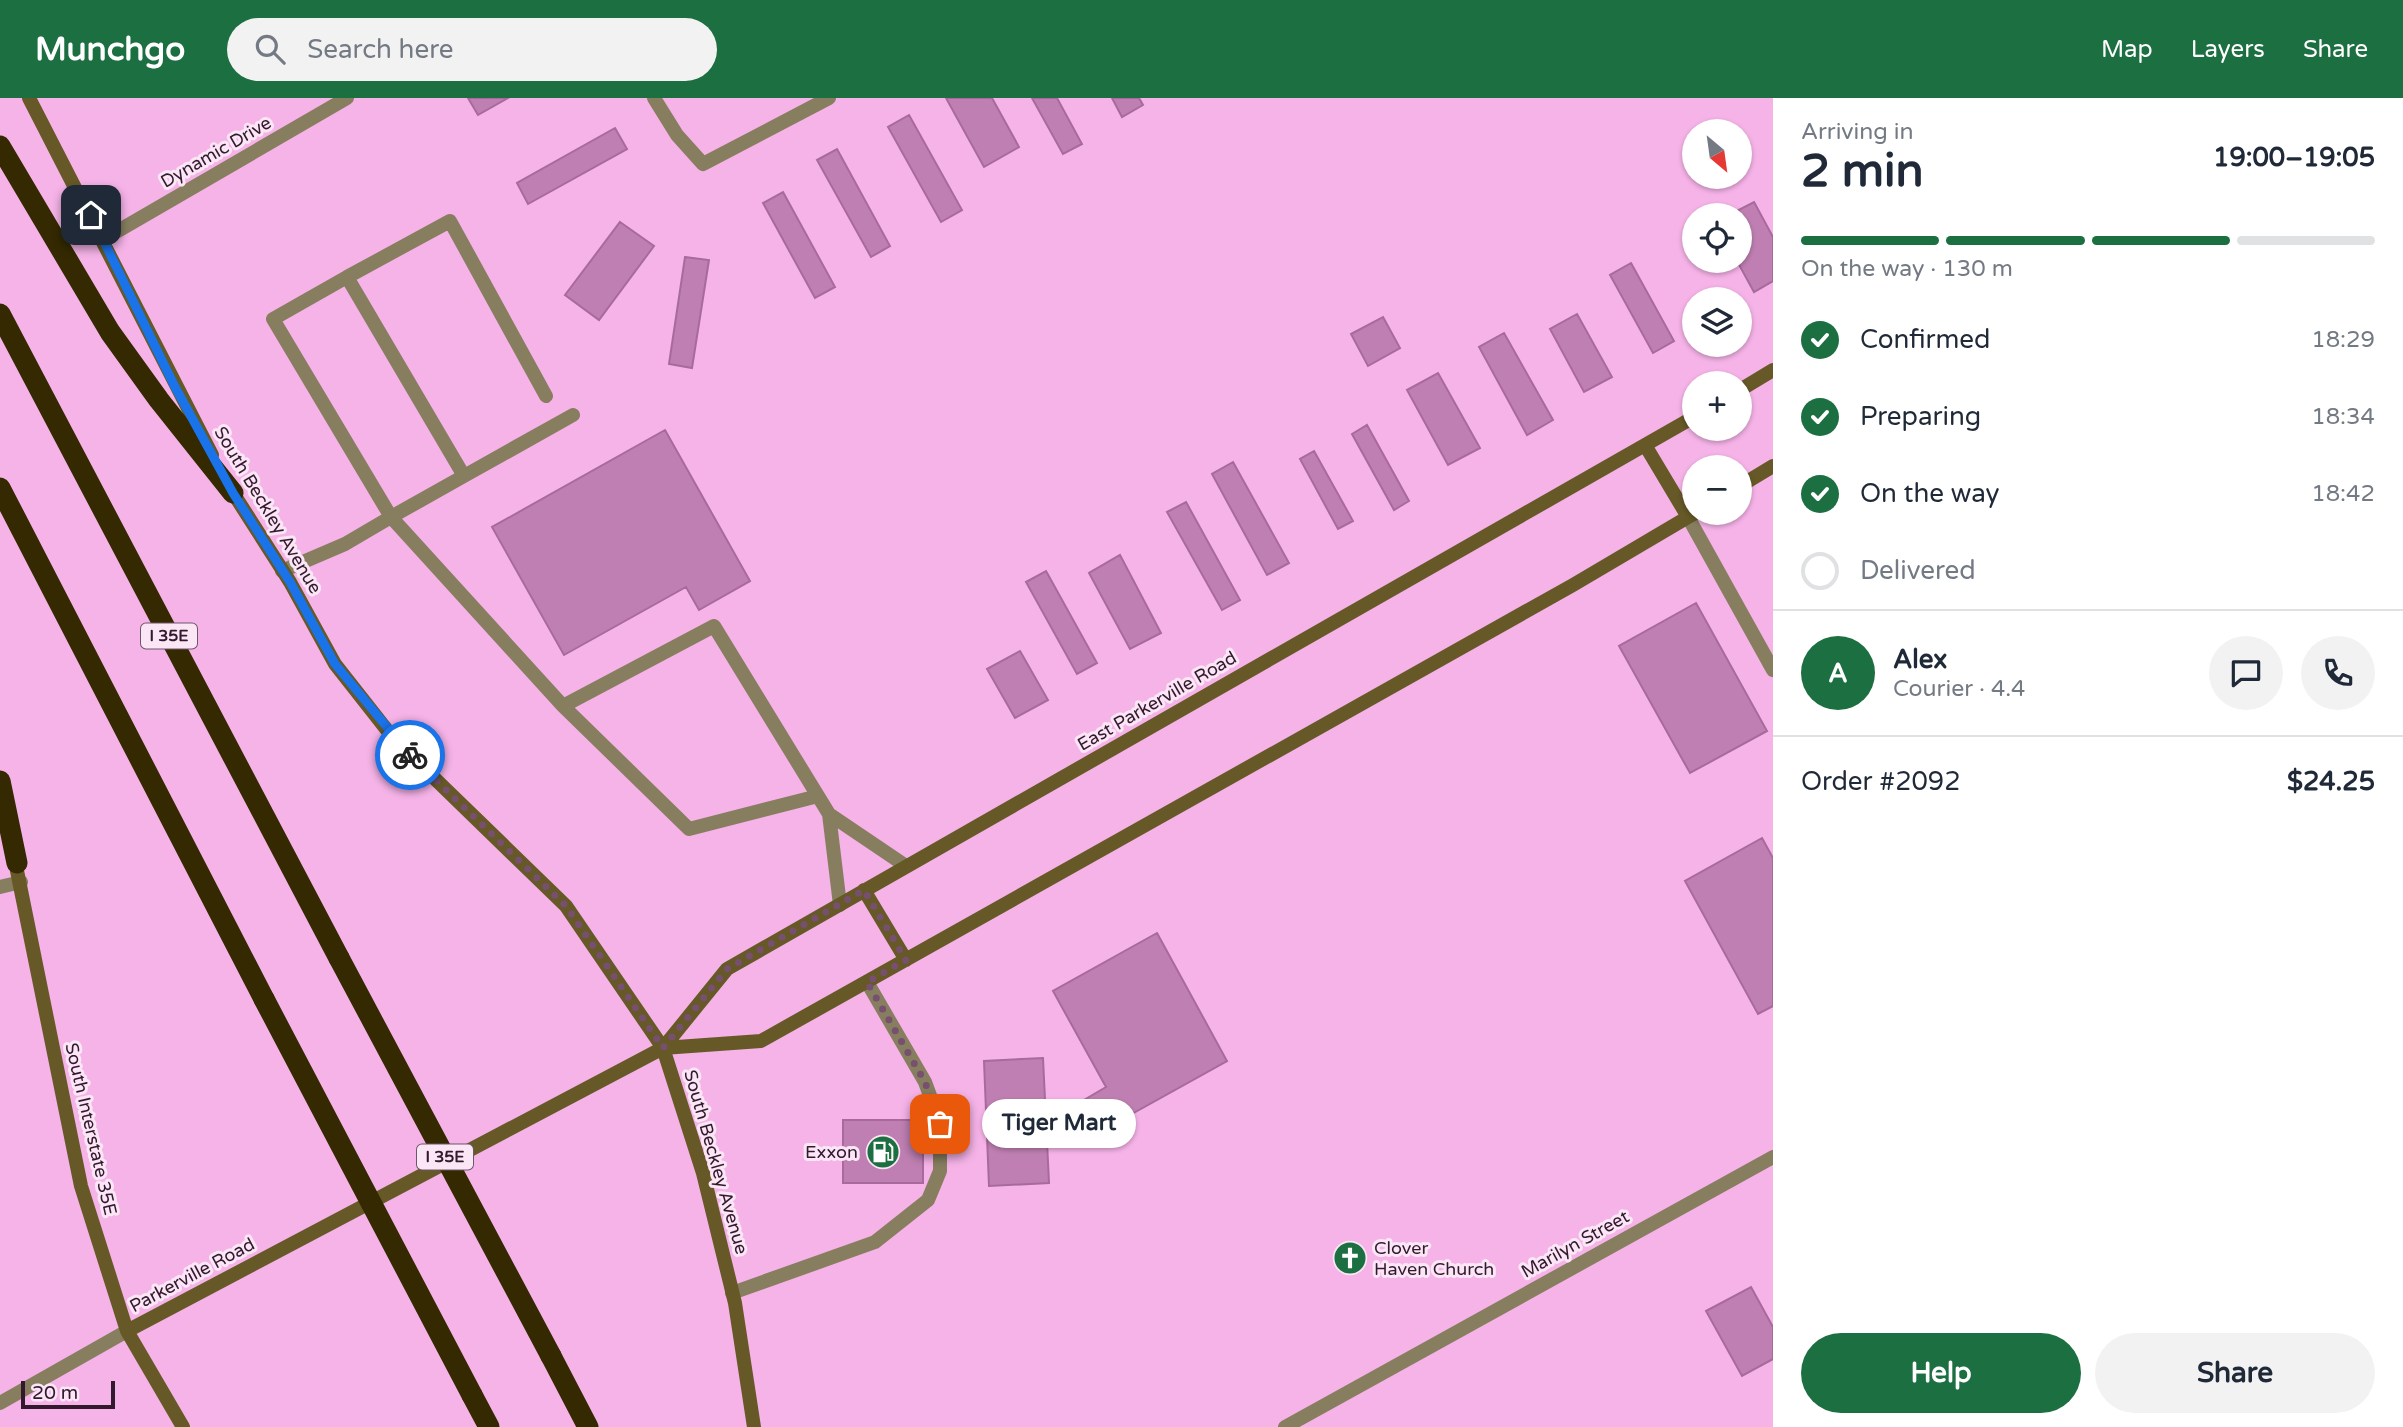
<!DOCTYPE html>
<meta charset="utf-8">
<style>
body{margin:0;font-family:"Varela Round",sans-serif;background:#f2f2f3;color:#1f2937;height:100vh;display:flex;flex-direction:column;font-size:26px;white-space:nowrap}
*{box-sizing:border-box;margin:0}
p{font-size:23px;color:#747a83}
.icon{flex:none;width:38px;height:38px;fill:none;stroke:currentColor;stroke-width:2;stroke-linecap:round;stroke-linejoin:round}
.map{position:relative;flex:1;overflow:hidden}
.details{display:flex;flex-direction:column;background:#fff;width:630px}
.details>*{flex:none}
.needle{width:46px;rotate:151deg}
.tools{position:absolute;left:1682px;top:21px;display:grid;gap:14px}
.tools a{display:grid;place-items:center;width:70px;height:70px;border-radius:50%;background:#fff;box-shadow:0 2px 5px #0004;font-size:35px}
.scale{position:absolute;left:21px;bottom:18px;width:94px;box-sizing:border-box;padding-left:7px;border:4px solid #32192e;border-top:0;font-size:19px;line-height:24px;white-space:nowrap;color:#32192e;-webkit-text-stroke:5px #fbe6f6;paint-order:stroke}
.pin{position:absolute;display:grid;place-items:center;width:60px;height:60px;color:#fff;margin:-30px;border-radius:14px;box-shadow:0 4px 10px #0006}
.courier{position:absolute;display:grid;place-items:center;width:70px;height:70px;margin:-35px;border:5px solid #1a73e8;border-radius:50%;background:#fff;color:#222;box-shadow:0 2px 9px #0007}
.bubble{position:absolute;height:49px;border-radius:24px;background:#fff;box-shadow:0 2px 5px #0004;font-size:23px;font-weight:800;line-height:49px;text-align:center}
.summary em{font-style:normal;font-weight:800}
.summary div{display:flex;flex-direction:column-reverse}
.summary{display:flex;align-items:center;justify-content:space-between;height:119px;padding:0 28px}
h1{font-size:46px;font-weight:800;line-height:52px}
.bar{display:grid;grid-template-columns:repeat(4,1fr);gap:10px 7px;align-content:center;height:84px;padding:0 28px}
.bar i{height:9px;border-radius:5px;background:#e0e1e3}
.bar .active{background:#1c6f41}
.bar p{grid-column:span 4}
.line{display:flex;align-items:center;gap:18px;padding:0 28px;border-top:2px solid #e0e1e3}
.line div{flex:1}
.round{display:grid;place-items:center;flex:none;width:74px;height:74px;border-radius:37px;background:#f2f2f3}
ol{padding:0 28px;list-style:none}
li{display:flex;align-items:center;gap:21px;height:77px}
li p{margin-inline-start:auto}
li .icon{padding:7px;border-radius:50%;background:#1c6f41;color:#fff;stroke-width:4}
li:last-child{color:#747a83}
li i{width:38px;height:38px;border:4px solid #e0e1e3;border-radius:50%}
.action{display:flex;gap:14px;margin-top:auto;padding:14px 28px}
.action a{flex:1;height:80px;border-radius:42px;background:#1c6f41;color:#fff;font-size:28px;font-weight:800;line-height:80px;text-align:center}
.action a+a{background:#f2f2f3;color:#1f2937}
header{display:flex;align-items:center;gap:42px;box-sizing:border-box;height:98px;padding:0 35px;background:#1c6f41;color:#fff}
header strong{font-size:33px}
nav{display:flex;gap:38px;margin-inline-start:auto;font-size:24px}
.search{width:490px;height:63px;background:#f2f2f3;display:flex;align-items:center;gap:18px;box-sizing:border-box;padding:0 24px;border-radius:38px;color:#747a83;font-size:26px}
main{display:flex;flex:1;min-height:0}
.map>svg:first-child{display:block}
.building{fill:#bf7fb2;stroke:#a86a9c;stroke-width:2}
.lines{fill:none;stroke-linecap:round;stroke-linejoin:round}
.service{stroke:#877e5f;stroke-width:14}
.minor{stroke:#877e5f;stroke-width:14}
.tertiary{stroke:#877e5f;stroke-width:14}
.secondary{stroke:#665927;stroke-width:14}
.motorway{stroke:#342900;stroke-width:21}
.motorway-bridge{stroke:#342900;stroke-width:21}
.done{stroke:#774f6f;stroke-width:7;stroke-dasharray:0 12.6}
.route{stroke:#1a73e8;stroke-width:9}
.labels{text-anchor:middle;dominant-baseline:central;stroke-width:6;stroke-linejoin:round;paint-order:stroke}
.shield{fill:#fbe6f6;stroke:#6e566a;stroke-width:2}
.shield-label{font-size:16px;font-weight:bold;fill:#32192e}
.street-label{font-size:18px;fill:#32192e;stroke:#fbe6f6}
.poi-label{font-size:18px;fill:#32192e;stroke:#fbe6f6;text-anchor:end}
</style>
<header>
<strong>Munchgo</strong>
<div class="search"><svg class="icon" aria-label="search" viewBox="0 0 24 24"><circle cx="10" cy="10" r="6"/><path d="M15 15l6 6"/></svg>Search here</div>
<nav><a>Map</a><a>Layers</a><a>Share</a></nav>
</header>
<main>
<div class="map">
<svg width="1773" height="1329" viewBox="0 0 1773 1329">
<rect width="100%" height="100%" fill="#f6b3e8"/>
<!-- building -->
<path class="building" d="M468 0H508L478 17Z
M946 0H992L1019 49 984 69Z
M1032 0H1057L1082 46 1063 56Z
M1112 0H1139L1143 7 1122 19Z
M909 17 962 112 941 124 888 29Z
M1727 25 1731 33H1713Z
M615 30 627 51 528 106 517 85Z
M1694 44V61L1687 48Z
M1740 49 1746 61 1740 64Z
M837 51 890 148 871 159 817 62Z
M783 94 835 189 815 200 763 105Z
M1754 104 1773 139V183L1754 194 1737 163H1740V117H1729Z
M620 124 654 148 599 222 565 197Z
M685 159 709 162 692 270 669 266Z
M1631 165 1674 243 1653 255 1610 177Z
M1577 216 1612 279 1584 294 1550 231Z
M1383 219 1400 250 1368 268 1351 236Z
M1504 235 1553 322 1527 337 1479 249Z
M1438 275 1480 350 1448 367 1407 292Z
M1367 327 1409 403 1394 412 1352 336Z
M665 332 750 483 699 512 686 489 564 557 492 429Z
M1314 353 1353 423 1338 431 1300 361Z
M1233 364 1289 465 1267 477 1212 376Z
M1186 404 1240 502 1222 512 1167 414Z
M1120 457 1161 535 1130 551 1089 475Z
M1046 473 1097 565 1077 576 1026 484Z
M1696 505 1767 633 1690 675 1619 548Z
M1020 553 1048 602 1015 620 987 571Z
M1762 740 1773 760V908L1758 916 1685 783Z
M1157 835 1227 963 1094 1037 1077 1006 1106 989 1053 893Z
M1043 960 1049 1085 989 1088 984 963Z
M843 1022H923V1085H843Z
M1751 1189 1773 1229V1261L1742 1278 1706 1213Z"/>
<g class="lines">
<!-- service -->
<path class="service" d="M347 179 464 378 391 419 273 221Z
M347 179 450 123 546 298
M464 378 573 317
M1688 419 1773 572
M282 473 345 446 391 419 563 608 714 528 829 716 906 768
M563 608 689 731 818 698
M829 716 840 807
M0 789 21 784
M732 1195 875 1144 928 1102 940 1073V1025L925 984 867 884"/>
<!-- minor -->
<path class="minor" d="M654 0 677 37 703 66 829 0
M104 141 347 0
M1285 1329 1773 1059"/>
<!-- tertiary -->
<path class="tertiary" d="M0 1305 127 1233"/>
<!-- secondary -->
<path class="secondary" d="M29 0 212 357
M1740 292 1773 272
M1645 347 1688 419
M228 387 290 484 335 566 394 641 566 808 663 950 703 1075 735 1205 754 1329
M1740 388 1773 368
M14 758 81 1088 127 1233 183 1329
M864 792 906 862
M663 950 761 943 1573 487 1695 415
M127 1233 663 950 727 871 1694 319"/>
<!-- motorway -->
<path class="motorway" d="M0 48 110 234 159 302 233 395
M0 216 339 860
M0 390 264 901
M0 683 17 765
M551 1258 588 1329
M472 1297 489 1329"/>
<!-- motorway-bridge -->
<path class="motorway-bridge" d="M339 860 551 1258
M264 901 472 1297"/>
</g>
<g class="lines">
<!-- done -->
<path class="done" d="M410 657 566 808 663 950 727 871 864 792 906 862 867 884 925 984 940 1026"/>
<!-- route -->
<path class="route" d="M91 117 175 289 233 395 290 484 335 566 410 657"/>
</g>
<!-- icons -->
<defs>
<symbol id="fuel-disc" viewBox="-11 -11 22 22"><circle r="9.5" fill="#1c6f41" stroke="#fbe6f6"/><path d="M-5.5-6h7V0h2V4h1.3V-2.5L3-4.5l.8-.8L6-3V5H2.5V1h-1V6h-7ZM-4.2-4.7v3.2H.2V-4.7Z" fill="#fff"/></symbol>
<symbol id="church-disc" viewBox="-11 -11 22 22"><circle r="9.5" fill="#1c6f41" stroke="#fbe6f6"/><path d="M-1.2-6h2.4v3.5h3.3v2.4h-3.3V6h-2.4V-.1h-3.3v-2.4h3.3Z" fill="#fff"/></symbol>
</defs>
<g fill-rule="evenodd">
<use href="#fuel-disc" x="864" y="1035" width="38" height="38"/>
<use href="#church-disc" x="1331" y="1141" width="38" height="38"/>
</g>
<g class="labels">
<!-- shield labels -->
<g class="shield">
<rect x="141" y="525.5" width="56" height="25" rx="5"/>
<rect x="417" y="1046.5" width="56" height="25" rx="5"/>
</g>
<g class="shield-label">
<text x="169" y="538">I 35E</text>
<text x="445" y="1059">I 35E</text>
</g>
<!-- street labels -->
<g class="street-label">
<text transform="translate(216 54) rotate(-30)">Dynamic Drive</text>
<text transform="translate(268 412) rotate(59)">South Beckley Avenue</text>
<text transform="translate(1157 603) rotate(-30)">East Parkerville Road</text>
<text transform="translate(91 1031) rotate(77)">South Interstate 35E</text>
<text transform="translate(716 1064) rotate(74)">South Beckley Avenue</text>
<text transform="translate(1575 1146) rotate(-29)">Marilyn Street</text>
<text transform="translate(192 1177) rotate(-28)">Parkerville Road</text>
</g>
<!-- poi labels -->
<g class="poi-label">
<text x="858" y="1054">Exxon</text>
<text x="1374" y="1150" text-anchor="start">Clover<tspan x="1374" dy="21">Haven Church</tspan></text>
</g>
</g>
</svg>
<div class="tools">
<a><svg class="needle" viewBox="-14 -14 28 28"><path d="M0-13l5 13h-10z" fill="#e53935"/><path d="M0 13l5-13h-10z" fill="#747a83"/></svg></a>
<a><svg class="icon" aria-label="locate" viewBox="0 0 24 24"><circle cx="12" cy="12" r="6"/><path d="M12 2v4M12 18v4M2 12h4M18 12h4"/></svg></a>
<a><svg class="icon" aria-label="layers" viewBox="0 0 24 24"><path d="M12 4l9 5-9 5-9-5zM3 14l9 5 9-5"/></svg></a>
<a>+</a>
<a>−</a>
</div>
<div class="scale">20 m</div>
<div class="pin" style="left:940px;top:1026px;background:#ea580c"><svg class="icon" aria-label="bag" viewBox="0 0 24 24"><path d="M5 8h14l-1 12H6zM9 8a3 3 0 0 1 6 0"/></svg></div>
<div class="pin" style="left:91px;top:117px;background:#1f2937"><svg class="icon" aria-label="home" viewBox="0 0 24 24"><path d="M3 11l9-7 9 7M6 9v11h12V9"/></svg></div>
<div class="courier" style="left:410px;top:657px"><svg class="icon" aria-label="bike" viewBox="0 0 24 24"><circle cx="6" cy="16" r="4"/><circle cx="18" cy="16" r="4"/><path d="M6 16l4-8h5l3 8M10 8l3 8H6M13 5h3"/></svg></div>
<div class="bubble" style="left:982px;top:1001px;width:154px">Tiger Mart</div>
</div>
<section class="details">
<div class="summary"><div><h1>2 min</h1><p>Arriving in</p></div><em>19:00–19:05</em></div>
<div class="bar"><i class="active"></i><i class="active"></i><i class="active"></i><i></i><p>On the way · 130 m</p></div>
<ol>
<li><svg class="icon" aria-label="check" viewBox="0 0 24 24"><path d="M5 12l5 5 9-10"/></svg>Confirmed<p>18:29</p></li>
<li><svg class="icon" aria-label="check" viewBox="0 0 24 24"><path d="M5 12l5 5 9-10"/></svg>Preparing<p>18:34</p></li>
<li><svg class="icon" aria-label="check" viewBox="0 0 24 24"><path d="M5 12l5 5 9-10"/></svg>On the way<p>18:42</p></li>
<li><i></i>Delivered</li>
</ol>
<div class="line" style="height:126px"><b class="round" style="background:#1c6f41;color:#fff">A</b><div><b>Alex</b><p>Courier · 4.4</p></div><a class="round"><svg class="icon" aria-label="chat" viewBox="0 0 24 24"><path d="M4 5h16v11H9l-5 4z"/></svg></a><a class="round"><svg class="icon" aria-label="phone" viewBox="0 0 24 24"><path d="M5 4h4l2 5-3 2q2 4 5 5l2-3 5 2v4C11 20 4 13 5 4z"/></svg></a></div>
<div class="line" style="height:91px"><div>Order #2092</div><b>$24.25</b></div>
<div class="action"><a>Help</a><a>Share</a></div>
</section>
</main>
